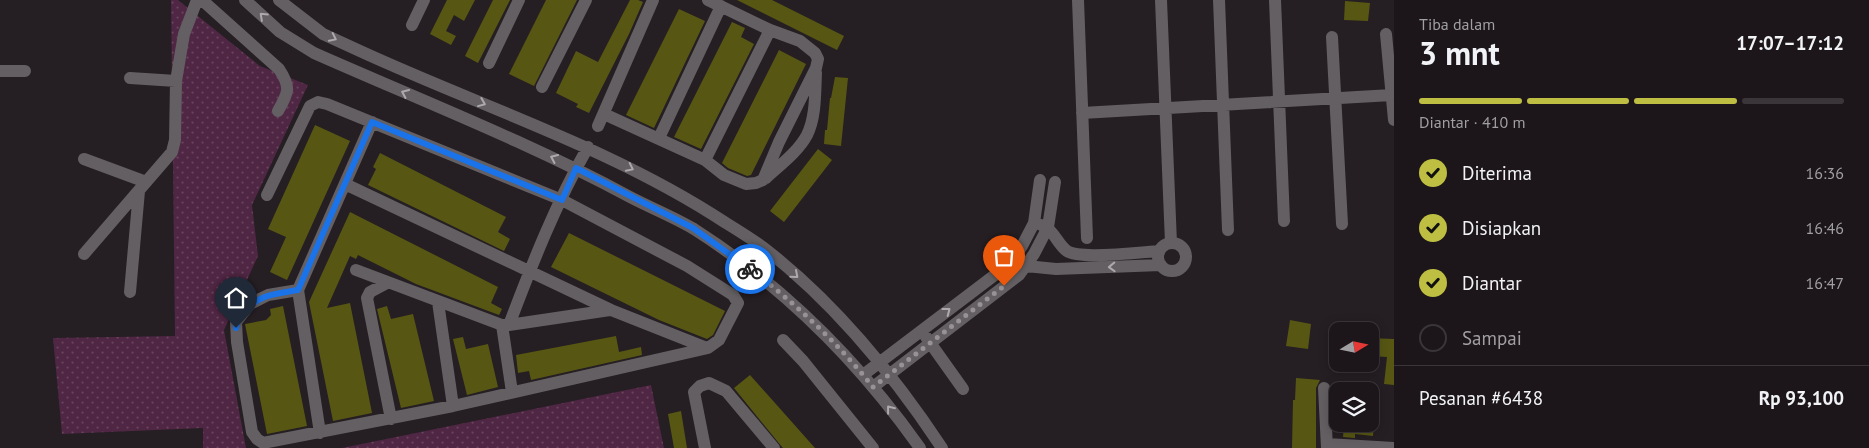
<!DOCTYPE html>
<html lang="id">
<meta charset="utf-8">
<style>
body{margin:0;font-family:"PT Sans",sans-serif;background:#292327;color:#f1f3f6;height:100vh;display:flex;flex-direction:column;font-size:19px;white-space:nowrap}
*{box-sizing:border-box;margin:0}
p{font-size:16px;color:#a09fa2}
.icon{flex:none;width:28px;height:28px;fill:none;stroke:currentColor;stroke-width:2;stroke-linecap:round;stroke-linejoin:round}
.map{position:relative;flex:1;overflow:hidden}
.details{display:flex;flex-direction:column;background:#1c161a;width:475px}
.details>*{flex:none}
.needle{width:32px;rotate:80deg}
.controls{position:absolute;left:1329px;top:322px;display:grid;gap:10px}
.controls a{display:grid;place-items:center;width:50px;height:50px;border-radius:10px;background:#1c161a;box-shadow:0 2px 12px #0003,0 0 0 1px #3a3539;font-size:25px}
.pin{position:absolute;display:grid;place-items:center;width:42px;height:42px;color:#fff;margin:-51px -21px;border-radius:50% 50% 50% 0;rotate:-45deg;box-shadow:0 0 5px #0007}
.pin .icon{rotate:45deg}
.courier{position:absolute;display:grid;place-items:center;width:50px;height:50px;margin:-25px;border:4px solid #1a73e8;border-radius:50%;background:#fff;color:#222;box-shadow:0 1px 6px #0007}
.headline em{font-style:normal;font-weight:600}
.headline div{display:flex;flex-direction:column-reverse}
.headline{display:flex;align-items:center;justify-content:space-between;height:85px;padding:0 25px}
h1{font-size:32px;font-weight:600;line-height:38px}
.bar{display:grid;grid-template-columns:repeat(4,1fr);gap:8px 5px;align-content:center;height:60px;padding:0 25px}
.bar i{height:6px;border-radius:4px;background:#3a3539}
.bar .on{background:#bebf42}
.bar p{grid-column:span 4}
.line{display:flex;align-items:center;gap:12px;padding:0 25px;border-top:1px solid #3a3539}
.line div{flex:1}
ol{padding:0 25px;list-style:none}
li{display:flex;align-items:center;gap:15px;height:55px}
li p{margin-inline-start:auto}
li .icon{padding:5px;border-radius:50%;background:#bebf42;color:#111;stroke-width:4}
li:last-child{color:#a09fa2}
li i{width:28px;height:28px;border:2px solid #3a3539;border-radius:50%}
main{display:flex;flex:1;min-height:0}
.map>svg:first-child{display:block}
.grass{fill:url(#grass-dots)}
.building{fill:#575713}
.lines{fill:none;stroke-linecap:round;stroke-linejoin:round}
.minor{stroke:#635f62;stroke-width:12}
.oneway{stroke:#aea9ac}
.done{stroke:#989296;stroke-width:5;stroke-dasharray:0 9}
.route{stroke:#1a73e8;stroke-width:6}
</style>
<main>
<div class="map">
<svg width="1394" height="448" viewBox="0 0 1394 448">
<defs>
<pattern id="grass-dots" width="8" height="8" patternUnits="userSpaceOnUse" patternTransform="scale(1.25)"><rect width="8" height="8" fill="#4f2643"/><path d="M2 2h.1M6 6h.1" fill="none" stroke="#68445d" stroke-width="1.8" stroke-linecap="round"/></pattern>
</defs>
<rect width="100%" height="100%" fill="#251e23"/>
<!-- grass -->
<path class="grass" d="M171 0H178L260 66 308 85 252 205 258 256 224 330 246 448H203V428L62 434 53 338 175 336Z
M651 385 664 448H342Z"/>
<!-- building -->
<path class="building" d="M447 0H475L464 21 454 15 446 31 456 36 451 45 430 34Z
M493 0H510L478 63 465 56Z
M546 0H577L534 86 509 74Z
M630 0H638L643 2 629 34 589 113 576 107 578 104 556 93 576 51 598 62Z
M737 0H772L844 36 837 50Z
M1345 1 1370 3 1368 21 1344 20Z
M679 9 705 21 654 128 626 115Z
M732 22 745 28 741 37 754 44 701 149 674 137Z
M779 50 806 64 751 175 747 176 728 168 722 163Z
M835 77 848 78 841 146 824 144 825 130H827L830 98H831Z
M315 125 350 141 287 280 270 272 286 237 268 229Z
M818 149 832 160 784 222 770 211Z
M380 153 506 217 498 232 510 239 504 251 368 185 376 169 373 167Z
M350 212 498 287 491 303 502 309 499 315 416 284 358 255 356 259 350 256 327 308 350 303 372 413 333 421 309 302Z
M569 233 725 311 713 335 707 339 659 320 551 267Z
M283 306 307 426 267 434 245 324 266 320 271 315 270 309Z
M387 306 391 319 413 314 434 401 401 408 377 309Z
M1290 320 1311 324 1308 349 1286 346Z
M616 336 619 352 641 347 642 355 531 380 529 371 518 373 516 355Z
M463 337 466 349 488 344 498 387 467 395 453 339Z
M1370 338 1394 339V385L1384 384 1387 357 1370 356Z
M750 375 767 394 815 448H783L782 447 734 388Z
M1296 378 1320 380 1316 388V448H1292L1293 400H1295Z
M681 411 687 448H674L668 414Z
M1344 424H1374L1373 436 1355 434V438L1343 437Z"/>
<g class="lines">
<!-- minor -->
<path class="minor" d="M202 0 279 69C291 87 289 92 278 111
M245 0 280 32 314 53C420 100 528 142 630 197 651 208 674 217 694 229 783 286 859 362 920 448
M279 0 323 34 360 51C484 108 612 148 726 223 739 231 752 239 764 248 835 303 893 374 942 448
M1078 0 1087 238
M1161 0 1171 243
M1219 0 1228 230
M1275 0 1284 221
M412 25 424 0
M1386 34 1394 120
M1332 37 1342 224
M489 63 519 0
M0 71H25
M130 78 176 81
M542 87 586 0
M1082 113 1392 95
M604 114 705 160 724 175 746 184 756 183 763 180 779 142 816 68 818 59 815 53 800 41 770 30 708 0
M598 126 653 0
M659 138 721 6
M84 159 146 182
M705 160 770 30
M766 178C780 165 798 152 807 135 816 117 815 93 816 73
M345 184 611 310 707 348
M267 195 310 106 318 102 327 104 562 200 687 266 733 295 738 303 719 340 708 348 453 406 263 443 257 439 252 432 237 342 236 322 250 304 268 295 298 290 372 122
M1041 225C1054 229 1057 244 1067 251 1080 260 1142 252 1159 251
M1158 257a14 14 0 1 1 28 0a14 14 0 1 1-28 0Z
M84 254 172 152 175 140 176 81 184 34 197 0
M1020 262 1026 266 1056 269 1161 265
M356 270 502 325H509C532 264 556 203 588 147
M387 283 370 292 367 298 391 419
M298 290 320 433
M130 292 139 191
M438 302 453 406
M502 325 512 392
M509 325 610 310
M926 337 963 389
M783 340 803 361 873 448
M863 375 1008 265 1022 246 1034 223 1040 180
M873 387 1019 275 1034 254 1048 227 1055 182
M1324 388 1327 448
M1327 444 1394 448
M705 448 694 392 700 386 709 383 726 391 774 448"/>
</g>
<!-- one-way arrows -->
<defs><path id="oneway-chevron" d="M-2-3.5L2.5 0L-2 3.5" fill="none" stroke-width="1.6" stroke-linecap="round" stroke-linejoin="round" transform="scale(1.25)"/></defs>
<g class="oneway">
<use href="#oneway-chevron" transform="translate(263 16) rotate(-137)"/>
<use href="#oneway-chevron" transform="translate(333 38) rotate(26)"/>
<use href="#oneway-chevron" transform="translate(405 93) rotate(-156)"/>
<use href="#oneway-chevron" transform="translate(482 103) rotate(22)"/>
<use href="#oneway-chevron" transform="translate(554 158) rotate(-156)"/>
<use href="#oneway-chevron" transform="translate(630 168) rotate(26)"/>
<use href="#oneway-chevron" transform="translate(1112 267) rotate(178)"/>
<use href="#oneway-chevron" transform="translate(795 275) rotate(41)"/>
<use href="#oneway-chevron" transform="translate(947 311) rotate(-37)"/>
<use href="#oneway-chevron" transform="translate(890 409) rotate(-128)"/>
</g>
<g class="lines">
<!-- done -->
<path class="done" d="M750 269C795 303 838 343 873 387L1004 286"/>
<!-- route -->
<path class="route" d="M236 328C236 322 239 320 242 315 257 294 275 294 298 290L372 122 562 200 576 168 693 228 750 269"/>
</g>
</svg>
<div class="controls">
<a><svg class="needle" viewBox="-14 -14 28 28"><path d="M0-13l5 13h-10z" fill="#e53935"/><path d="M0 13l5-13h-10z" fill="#a09fa2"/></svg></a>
<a><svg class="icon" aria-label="layers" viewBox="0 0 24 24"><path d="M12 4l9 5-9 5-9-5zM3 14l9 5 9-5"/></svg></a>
</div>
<div class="pin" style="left:1004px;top:286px;background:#ea580c"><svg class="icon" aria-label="bag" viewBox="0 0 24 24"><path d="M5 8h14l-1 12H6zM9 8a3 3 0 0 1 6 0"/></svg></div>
<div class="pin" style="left:236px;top:328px;background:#1f2937"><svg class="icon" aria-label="home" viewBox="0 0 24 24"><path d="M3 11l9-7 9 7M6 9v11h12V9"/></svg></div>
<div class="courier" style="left:750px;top:269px"><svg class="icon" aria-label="bike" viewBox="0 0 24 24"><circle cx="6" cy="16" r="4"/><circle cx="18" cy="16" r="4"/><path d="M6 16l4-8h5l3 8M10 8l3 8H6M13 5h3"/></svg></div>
</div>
<section class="details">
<div class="headline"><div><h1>3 mnt</h1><p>Tiba dalam</p></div><em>17:07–17:12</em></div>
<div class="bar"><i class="on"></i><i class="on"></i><i class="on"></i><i></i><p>Diantar · 410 m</p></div>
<ol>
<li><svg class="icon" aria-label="check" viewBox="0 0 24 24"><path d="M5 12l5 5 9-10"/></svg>Diterima<p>16:36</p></li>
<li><svg class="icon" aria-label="check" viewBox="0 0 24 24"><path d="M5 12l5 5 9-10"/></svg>Disiapkan<p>16:46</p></li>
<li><svg class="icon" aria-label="check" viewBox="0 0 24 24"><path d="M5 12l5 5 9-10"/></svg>Diantar<p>16:47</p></li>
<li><i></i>Sampai</li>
</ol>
<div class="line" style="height:65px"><div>Pesanan #6438</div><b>Rp 93,100</b></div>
</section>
</main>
